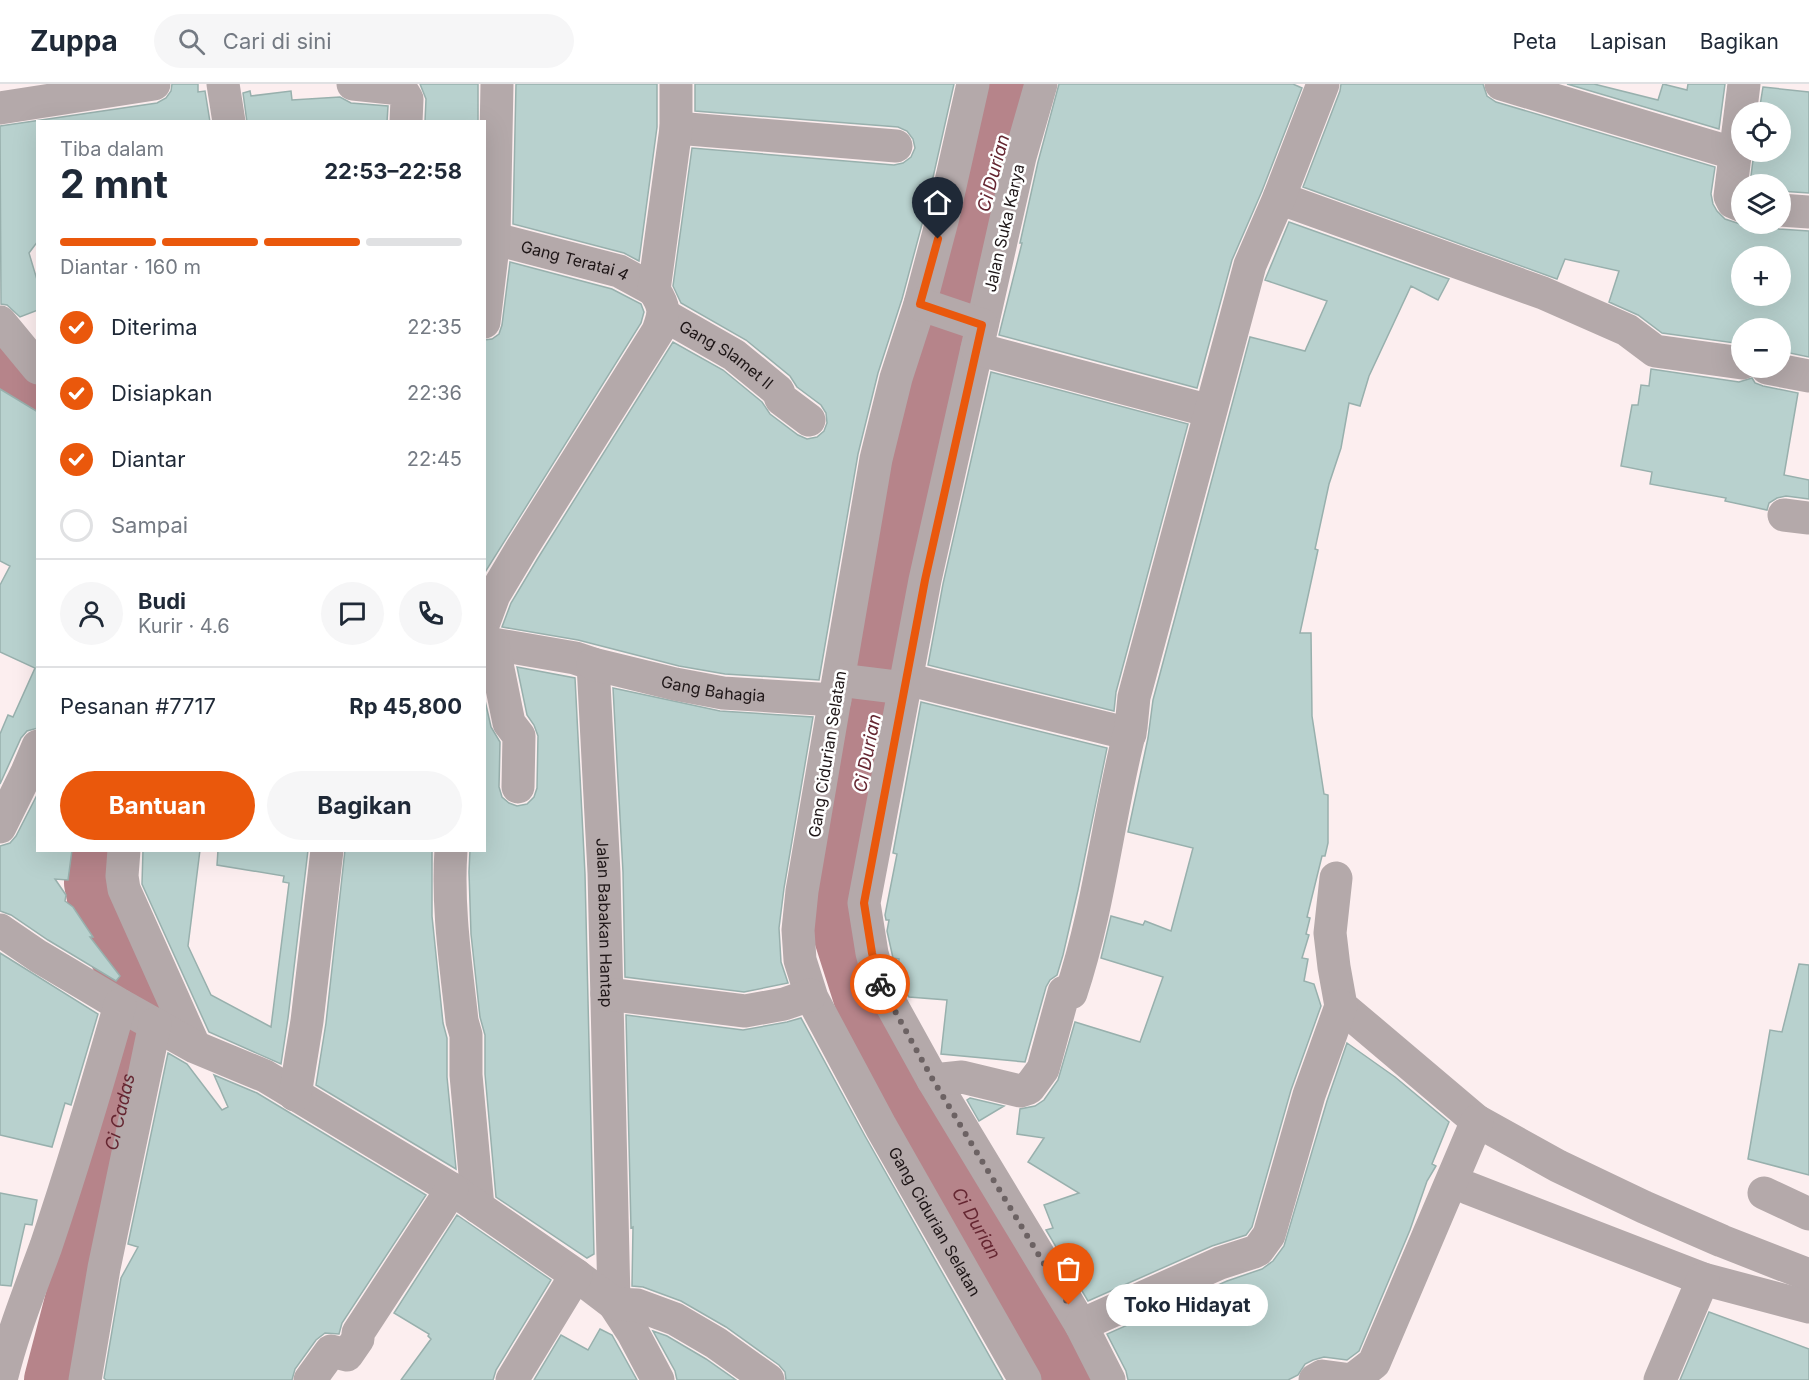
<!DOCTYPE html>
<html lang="id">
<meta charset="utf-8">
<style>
body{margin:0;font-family:Inter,sans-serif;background:#f6f6f7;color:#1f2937;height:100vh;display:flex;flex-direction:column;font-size:22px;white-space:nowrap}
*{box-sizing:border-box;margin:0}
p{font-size:20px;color:#747a83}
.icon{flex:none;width:33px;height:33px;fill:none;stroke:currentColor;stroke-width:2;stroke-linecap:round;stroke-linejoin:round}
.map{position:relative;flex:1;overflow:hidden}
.side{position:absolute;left:36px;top:36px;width:450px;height:732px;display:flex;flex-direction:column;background:#fff;border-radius:0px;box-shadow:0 6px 24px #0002}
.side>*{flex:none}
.tools{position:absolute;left:1731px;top:18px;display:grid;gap:12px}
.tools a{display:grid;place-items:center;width:60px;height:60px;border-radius:50%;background:#fff;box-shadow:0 6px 24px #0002;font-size:30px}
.pin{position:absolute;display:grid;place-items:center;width:51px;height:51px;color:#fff;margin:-62px -26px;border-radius:50% 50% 50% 0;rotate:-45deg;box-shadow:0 0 6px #0007}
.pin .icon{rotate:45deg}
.courier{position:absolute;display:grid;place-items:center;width:60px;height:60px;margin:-30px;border:4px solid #ea580c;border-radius:50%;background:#fff;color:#222;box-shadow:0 2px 8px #0007}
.bubble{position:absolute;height:42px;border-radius:21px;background:#fff;box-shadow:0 6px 24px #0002;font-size:20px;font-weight:700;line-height:42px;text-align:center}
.head em{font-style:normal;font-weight:700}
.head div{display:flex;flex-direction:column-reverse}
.head{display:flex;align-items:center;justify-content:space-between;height:102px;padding:0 24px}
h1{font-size:39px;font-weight:700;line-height:45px}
.bar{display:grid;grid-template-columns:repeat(4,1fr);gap:9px 6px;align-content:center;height:72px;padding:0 24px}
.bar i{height:8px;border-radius:4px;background:#e0e1e3}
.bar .current{background:#ea580c}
.bar p{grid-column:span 4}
.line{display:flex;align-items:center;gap:15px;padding:0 24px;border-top:2px solid #e0e1e3}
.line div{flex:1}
.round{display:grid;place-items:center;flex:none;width:63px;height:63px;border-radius:32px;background:#f6f6f7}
ol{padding:0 24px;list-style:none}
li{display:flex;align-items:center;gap:18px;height:66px}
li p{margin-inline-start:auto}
li .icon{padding:6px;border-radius:50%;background:#ea580c;color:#fff;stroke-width:4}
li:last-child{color:#747a83}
li i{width:33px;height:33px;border:3px solid #e0e1e3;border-radius:50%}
.button{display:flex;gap:12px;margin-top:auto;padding:12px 24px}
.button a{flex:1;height:69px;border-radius:36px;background:#ea580c;color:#fff;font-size:24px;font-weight:700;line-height:69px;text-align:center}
.button a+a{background:#f6f6f7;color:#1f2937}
header{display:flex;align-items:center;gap:36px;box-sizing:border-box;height:84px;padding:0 30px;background:#fff;border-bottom:2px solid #e0e1e3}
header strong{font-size:28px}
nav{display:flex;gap:33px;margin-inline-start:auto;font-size:21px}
.search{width:420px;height:54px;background:#f6f6f7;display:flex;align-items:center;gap:15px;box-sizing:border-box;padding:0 21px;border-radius:33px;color:#747a83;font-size:22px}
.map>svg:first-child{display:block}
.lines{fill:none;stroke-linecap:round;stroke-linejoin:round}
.river{stroke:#b6848a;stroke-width:60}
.building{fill:#b8d1ce;stroke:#98b0ad;stroke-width:1.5;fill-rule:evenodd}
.minor{stroke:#b4a9aa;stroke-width:33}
.done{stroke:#6c6263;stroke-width:6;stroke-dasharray:0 10.8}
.route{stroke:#ea580c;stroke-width:8}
.labels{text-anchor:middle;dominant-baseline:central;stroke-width:5;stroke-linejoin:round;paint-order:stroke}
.street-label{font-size:16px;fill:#1e1617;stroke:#fff}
.water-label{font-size:18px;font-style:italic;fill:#652631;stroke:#fff}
</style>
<header>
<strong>Zuppa</strong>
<div class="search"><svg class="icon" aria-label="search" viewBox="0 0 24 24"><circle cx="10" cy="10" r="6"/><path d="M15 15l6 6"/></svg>Cari di sini</div>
<nav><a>Peta</a><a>Lapisan</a><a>Bagikan</a></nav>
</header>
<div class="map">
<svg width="1809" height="1296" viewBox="0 0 1809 1296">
<rect width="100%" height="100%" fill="#fceeef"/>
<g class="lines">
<!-- river -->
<g class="river">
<path id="s1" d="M1017 0 933 315 837 831 883 975 1067 1296"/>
<path d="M0 273 11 279 38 318"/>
<path id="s2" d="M54 1296 77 1208 145 918 102 839 94 799 95 766"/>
</g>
</g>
<!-- building -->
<path class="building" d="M172 0H198V8L205 7 210 38H38V157L29 169 38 199V226L20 233 7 221 1 220 0 42 157 19 166 14 171 7Z
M420 0H478V38H425L426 15Z
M516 0H657V43L639 177 624 169 513 140Z
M695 0H954L925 129 902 215 878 289 858 370 819 596 725 590 679 582 578 556 502 543 511 519 538 474 673 258 723 286 762 318 770 330 798 351 807 355 817 353 824 347 827 339 826 329 821 321 797 303 790 292 746 256 681 219 673 202 692 64 894 81 903 79 911 73 915 64 913 55 907 47 898 43 695 27Z
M1059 0H1293L1302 4 1262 107 1232 176 1197 304 999 251 1022 159H1020L1038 78Z
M1341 0H1483L1487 12 1496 18 1715 83 1711 110 1713 120 1717 127 1725 135 1743 141 1768 140 1779 145 1809 147V273L1780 267V244H1742V260L1662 249 1638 231 1609 218 1619 187 1565 175 1557 195 1303 103 1340 7ZM1742 172H1780V212H1742Z
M1567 0H1594L1658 16 1663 0 1687 6 1688 0H1725L1719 45Z
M1763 3 1809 8V109L1780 107V100H1750L1754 68H1780V28H1759Z
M250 7 251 12 291 7 292 16 340 13 351 19 388 22 387 38H247L243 9Z
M1289 138 1449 195 1438 216 1411 202 1369 292 1360 322 1349 319 1341 364 1329 400 1315 465 1318 466 1300 549H1311L1312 632 1324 710 1328 711V759L1325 772H1322L1307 833 1310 834 1306 850 1309 851 1302 874 1308 875 1304 897 1314 900 1321 922 1291 1006 1252 1143 1246 1151 1212 1162 1088 1217 1046 1146 1053 1144 1044 1121 1079 1109 1028 1078 1044 1054 1017 1050 1020 1025 1035 1022 1044 1016 1058 996 1075 938 1140 958 1163 893 1101 874 1111 832 1143 841 1145 837 1171 847 1193 764 1128 748 1148 654 1153 616 1250 253 1305 267 1327 217 1265 196Z
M510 178 612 205 641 220 644 228 641 239 484 490V256L492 255 499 250 502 241Z
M1651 285 1739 298 1752 294 1755 299 1763 302 1798 309 1784 391 1809 396V415L1786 412 1777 414 1769 419 1767 426 1725 417 1726 414 1650 400 1652 388 1621 382 1632 321H1638L1641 301 1649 302Z
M991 288 1188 340 1116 608 1114 627 928 581 943 500Z
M0 305 38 328V644L27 647 21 654 0 700V650L8 631 13 633 35 584 0 568V501L10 482 0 477Z
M517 583 575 594 585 790 594 1170 587 1174 496 1113 485 990V951L480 933 471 850 469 788 470 766H484V612L491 643 500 658 499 703 502 713 509 719 517 722 527 720 534 713 537 704 538 652 534 641 527 631Z
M613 604 720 627 813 633 784 804 779 844 781 878 788 899 744 908 625 893 623 788Z
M921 618 1107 664 1078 806 1063 871 1057 891 1050 896 1046 903 1025 978 941 970 947 916 909 913 898 895 899 875 893 874 887 847 889 836H886L885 831 897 770 893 769Z
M38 709V766H72L68 796 55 795 66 811 65 817 73 823 93 853H90L120 892 116 897 48 856 11 831 0 827V762L10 759 16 752Z
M143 766H200L188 862 211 911 271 943 289 799 283 798 284 792 217 781 218 766H308L288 934 281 980 209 948 142 800Z
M345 766H432V832L443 939 447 954V993L456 1085 316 1001 326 939Z
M0 869 98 930 71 1021 65 1019 52 1063 0 1051Z
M1799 880 1809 881V1091L1748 1075 1770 946 1782 948Z
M626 931 743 946 787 938 801 934 865 1052 1003 1296H786L785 1288 779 1281 726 1243 681 1217 643 1203 632 1202 633 1143 631 1144Z
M1347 959 1395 993 1449 1038 1432 1080 1436 1082 1427 1097 1410 1146 1359 1267 1347 1276 1324 1273 1313 1276 1305 1280 1298 1291 1288 1296H1128L1126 1287 1107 1250 1227 1197 1262 1185 1273 1177 1284 1162 1327 1017Z
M168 969 187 980 222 1026 228 1023 214 991 257 1009 426 1111 342 1239 339 1250 325 1249 316 1256 295 1285 292 1296H106L104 1294 121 1194 138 1163 128 1160Z
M970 1014 1004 1022 979 1037 967 1016Z
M0 1109 37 1116 32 1141 25 1140 11 1202 0 1201Z
M457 1131 551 1196 496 1286 493 1296H401L431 1255 428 1252 429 1250 394 1229Z
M1709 1228 1809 1265V1296H1680Z
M600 1245 612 1251 637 1296H534L561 1251 588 1266Z
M653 1247 667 1252 706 1275 736 1296H677L675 1287Z"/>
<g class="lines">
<!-- minor -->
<g class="minor">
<path d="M223 0 229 38"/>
<path d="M353 0 401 5 407 15 406 38"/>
<path id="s3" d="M973 0 943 133 920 220 896 294 876 375 802 807 798 846 800 876 812 914 881 1043 1025 1296"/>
<path d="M1041 0 1020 73 925 496 864 819 872 869 881 902 933 996 1081 1241 1109 1296"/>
<path d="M1501 0 1736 70"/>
<path d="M0 24 154 0"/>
<path d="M676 44 896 62"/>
<path d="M1279 114 1543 209 1627 246 1655 267 1742 279"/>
<path d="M1742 122 1733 118 1730 112 1744 0"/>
<path d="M1780 126 1809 128"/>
<path id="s4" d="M484 152 619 187 654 206"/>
<path d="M920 220 982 241"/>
<path id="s5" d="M664 231 734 271 778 307 781 315 809 336"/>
<path d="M0 238 38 284"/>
<path d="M484 238 494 154 497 0"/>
<path d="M977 265 1210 327"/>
<path d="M1767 284 1809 292"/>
<path d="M1784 431 1809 434"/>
<path d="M484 538 494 511 522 464 658 247C665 228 665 223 654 206L676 44V0"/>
<path id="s6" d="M484 554 493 560 575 574 593 580 604 789 614 1216V1220L633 1249 658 1296"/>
<path d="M493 560 509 639 519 652 518 703"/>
<path id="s7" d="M593 580 675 600 723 609 835 616"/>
<path d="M906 595 1130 650"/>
<path d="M839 596 904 604"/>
<path d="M0 743 27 688 38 662"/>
<path d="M124 766 122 792 124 805 192 957"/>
<path d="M451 766C447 823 456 881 462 937L466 951V991L478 1123"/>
<path d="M1336 794 1330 849 1334 883 1341 922 1477 1037 1558 1082 1644 1123 1722 1157 1809 1191"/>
<path d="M0 846 38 872 120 921 195 963 265 992 452 1105 576 1191 614 1220 637 1221 675 1235 716 1259 768 1296"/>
<path d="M607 910 745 927 784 920 810 911"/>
<path d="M933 996 962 993 1020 1007 1029 1004 1043 985 1064 908 1071 909C1100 822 1108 731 1131 643L1134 613 1250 181 1279 114 1323 0"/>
<path d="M295 1011 307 937 327 766"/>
<path d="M1468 1104 1703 1195 1809 1223"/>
<path d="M1764 1109 1809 1130"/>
<path d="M1081 1241 1220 1179 1254 1168 1258 1166 1269 1151 1309 1011 1341 922"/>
<path d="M1 1296C12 1250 30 1206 46 1162 73 1082 97 1002 120 921"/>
<path d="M85 1296 104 1184 155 940"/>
<path d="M310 1296 331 1267 347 1271 358 1255V1249L452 1105"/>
<path d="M512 1296 576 1191"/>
<path d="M1315 1296 1322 1292 1352 1296 1374 1279 1477 1037"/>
<path d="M1660 1296 1703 1195"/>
</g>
</g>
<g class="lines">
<!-- done -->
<path class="done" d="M880 900 933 996 1069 1221"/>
<!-- route -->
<path class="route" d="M880 900 872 869 864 819 925 496 982 241 920 220 938 155"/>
</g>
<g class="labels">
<!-- street labels -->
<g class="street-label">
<text transform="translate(1004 144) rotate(-77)">Jalan Suka Karya</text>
<text stroke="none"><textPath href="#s4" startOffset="94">Gang Teratai 4</textPath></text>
<text stroke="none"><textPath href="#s5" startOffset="74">Gang Slamet II</textPath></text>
<text stroke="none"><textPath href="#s7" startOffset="123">Gang Bahagia</textPath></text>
<text transform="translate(827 670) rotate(-81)">Gang Cidurian Selatan</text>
<text stroke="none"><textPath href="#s6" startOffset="372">Jalan Babakan Hantap</textPath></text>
<text stroke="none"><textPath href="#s3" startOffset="1190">Gang Cidurian Selatan</textPath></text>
</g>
<!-- water labels -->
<g class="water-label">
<text transform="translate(993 89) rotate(-75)">Ci Durian</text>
<text transform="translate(867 669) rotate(-79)">Ci Durian</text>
<text stroke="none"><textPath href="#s2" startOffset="276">Ci Cadas</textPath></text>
<text stroke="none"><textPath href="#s1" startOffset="1191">Ci Durian</textPath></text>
</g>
</g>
</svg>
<div class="tools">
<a><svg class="icon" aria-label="locate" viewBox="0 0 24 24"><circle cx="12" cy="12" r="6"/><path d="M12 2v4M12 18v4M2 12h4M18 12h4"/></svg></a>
<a><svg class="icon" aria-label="layers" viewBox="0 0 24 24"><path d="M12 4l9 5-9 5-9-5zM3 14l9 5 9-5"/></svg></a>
<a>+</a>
<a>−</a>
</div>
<div class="pin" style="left:1069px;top:1221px;background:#ea580c"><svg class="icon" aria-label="bag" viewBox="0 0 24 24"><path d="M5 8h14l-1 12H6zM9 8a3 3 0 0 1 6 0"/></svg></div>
<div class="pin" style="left:938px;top:155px;background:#1f2937"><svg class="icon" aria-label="home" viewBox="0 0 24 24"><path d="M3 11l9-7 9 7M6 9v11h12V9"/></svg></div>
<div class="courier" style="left:880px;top:900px"><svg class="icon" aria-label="bike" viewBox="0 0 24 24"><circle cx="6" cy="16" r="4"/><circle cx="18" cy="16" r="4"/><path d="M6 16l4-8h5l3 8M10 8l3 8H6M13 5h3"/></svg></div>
<div class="bubble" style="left:1106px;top:1200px;width:162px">Toko Hidayat</div>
<section class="side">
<div class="head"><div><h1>2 mnt</h1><p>Tiba dalam</p></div><em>22:53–22:58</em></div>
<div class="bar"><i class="current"></i><i class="current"></i><i class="current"></i><i></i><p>Diantar · 160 m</p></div>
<ol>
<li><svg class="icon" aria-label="check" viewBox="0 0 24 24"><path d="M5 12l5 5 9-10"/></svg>Diterima<p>22:35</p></li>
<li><svg class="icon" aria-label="check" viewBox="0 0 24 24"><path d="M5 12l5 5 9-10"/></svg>Disiapkan<p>22:36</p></li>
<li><svg class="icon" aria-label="check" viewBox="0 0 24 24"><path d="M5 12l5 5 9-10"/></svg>Diantar<p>22:45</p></li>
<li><i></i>Sampai</li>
</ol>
<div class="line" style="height:108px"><a class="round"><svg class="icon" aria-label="person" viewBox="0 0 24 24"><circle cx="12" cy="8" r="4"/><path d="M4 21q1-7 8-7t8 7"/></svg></a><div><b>Budi</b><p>Kurir · 4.6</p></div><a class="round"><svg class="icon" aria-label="chat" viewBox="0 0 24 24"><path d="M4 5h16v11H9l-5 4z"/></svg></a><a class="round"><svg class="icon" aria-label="phone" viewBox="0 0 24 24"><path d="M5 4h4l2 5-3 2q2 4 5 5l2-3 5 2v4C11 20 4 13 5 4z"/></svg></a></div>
<div class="line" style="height:78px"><div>Pesanan #7717</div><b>Rp 45,800</b></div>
<div class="button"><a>Bantuan</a><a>Bagikan</a></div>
</section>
</div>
